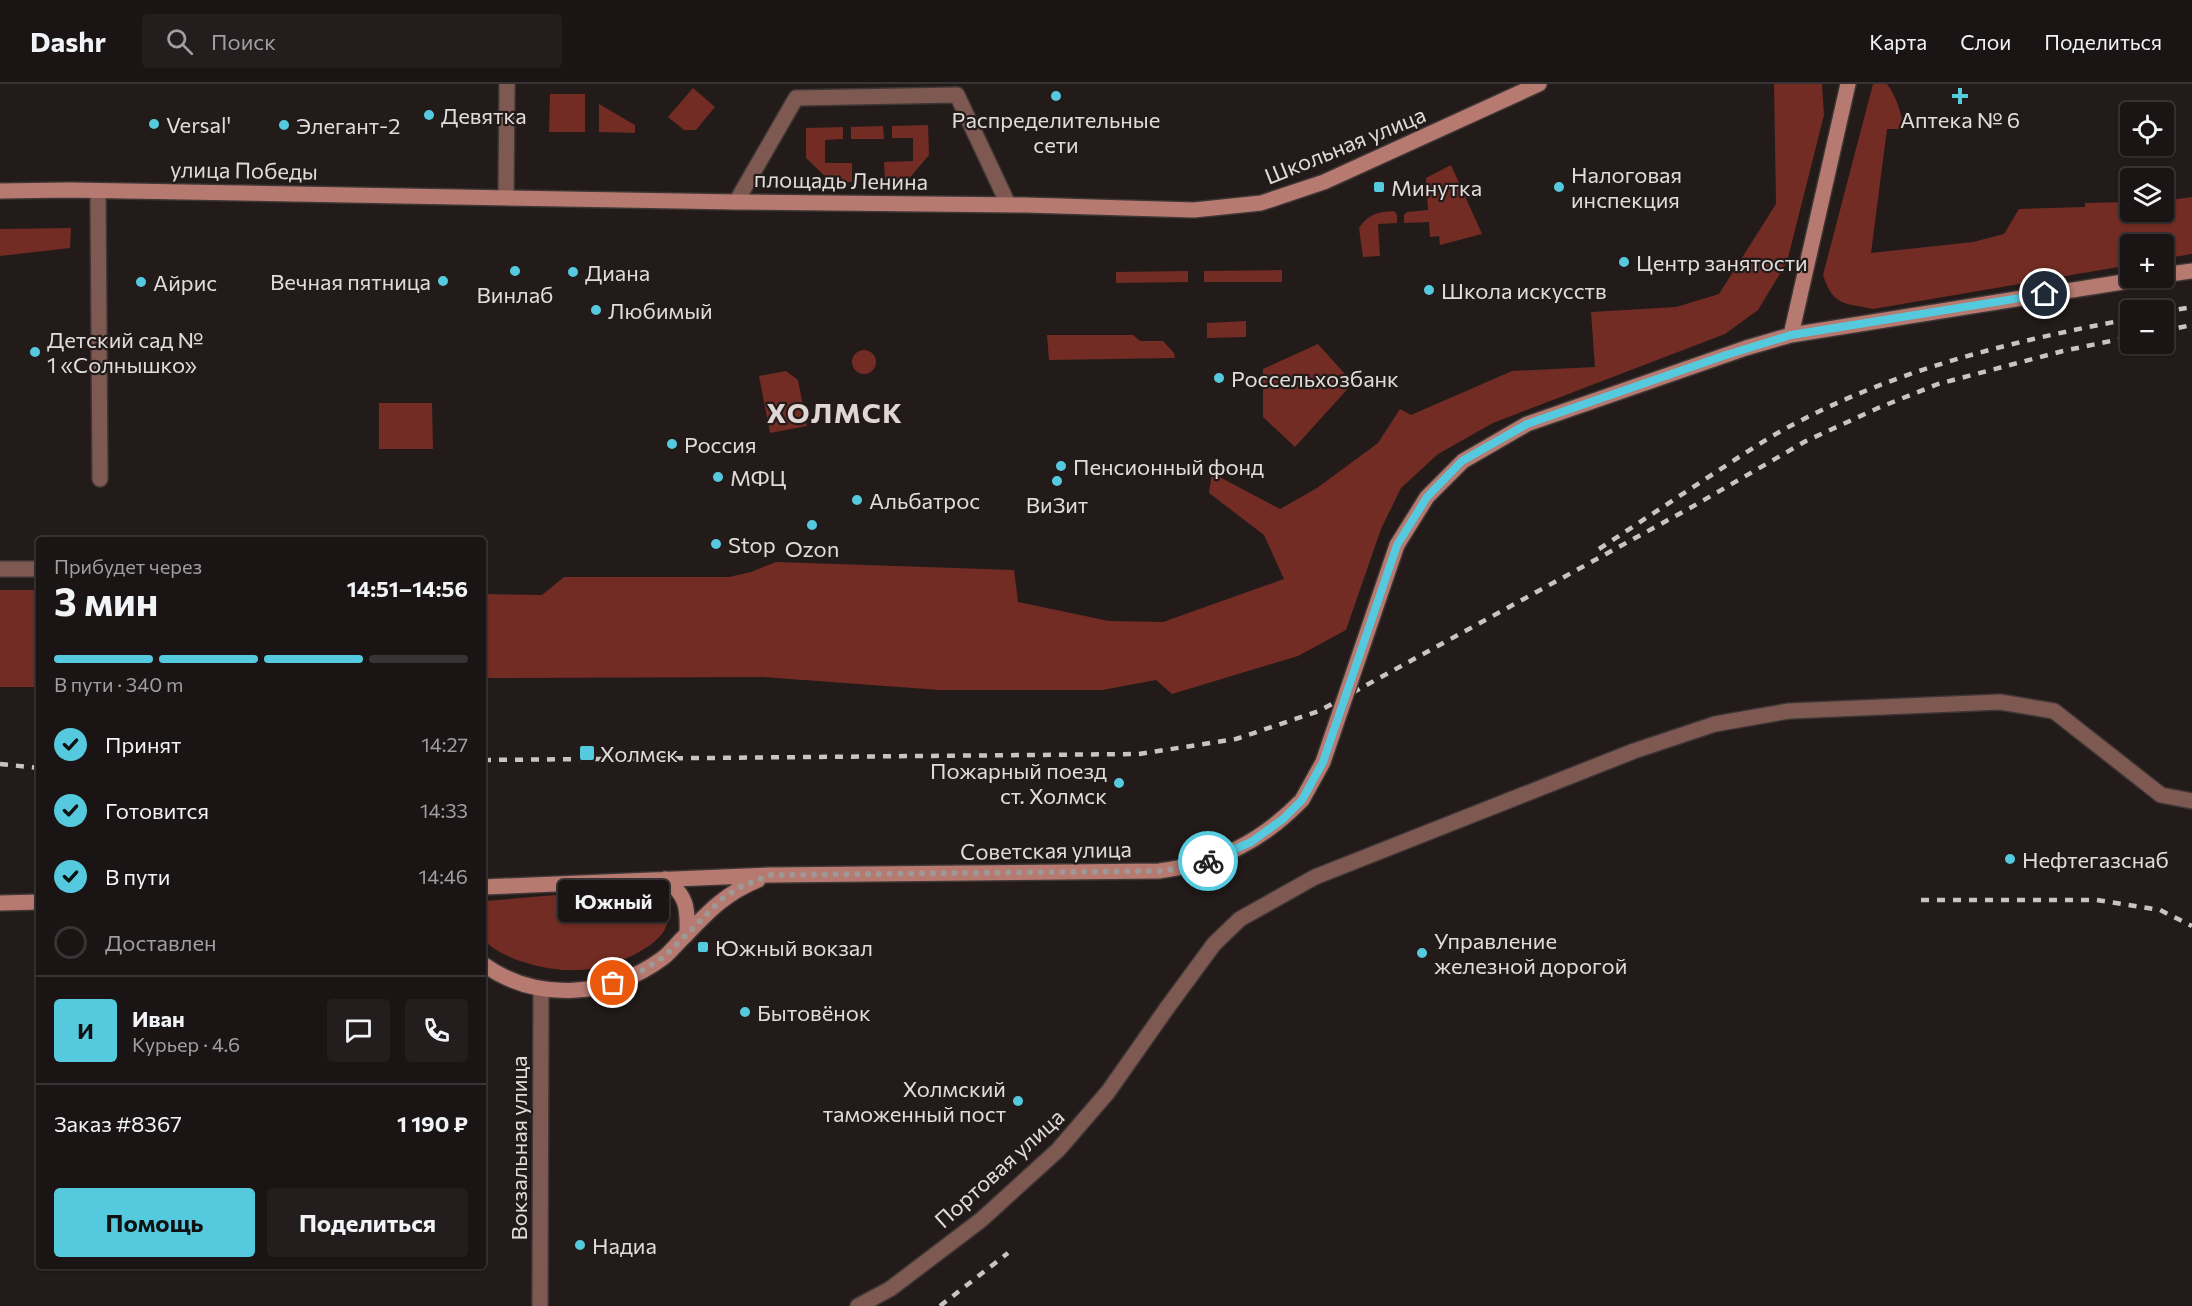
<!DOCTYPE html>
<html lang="ru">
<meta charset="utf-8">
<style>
body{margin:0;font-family:Commissioner,sans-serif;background:#231d1d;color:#f1f3f6;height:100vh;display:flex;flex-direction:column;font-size:22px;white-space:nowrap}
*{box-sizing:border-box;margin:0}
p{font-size:20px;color:#9f9ea0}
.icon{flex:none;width:33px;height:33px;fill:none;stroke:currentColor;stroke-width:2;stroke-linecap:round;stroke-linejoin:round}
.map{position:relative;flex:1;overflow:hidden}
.drawer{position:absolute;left:36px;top:453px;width:450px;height:732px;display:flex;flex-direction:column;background:#1a1414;border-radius:6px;box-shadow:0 2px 4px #0004,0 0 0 2px #383334}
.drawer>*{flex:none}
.buttons{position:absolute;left:2120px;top:18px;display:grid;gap:12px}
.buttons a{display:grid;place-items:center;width:54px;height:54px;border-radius:6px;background:#1a1414;box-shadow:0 2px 4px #0004,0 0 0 2px #383334;font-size:30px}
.pin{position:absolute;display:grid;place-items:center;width:51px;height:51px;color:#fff;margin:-26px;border:3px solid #fff;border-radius:50%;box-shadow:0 2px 6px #0007}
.courier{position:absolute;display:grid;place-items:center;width:60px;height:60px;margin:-30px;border:4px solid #55cadf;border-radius:50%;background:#fff;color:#222;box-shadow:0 2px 8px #0007}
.bubble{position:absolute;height:42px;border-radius:6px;background:#1a1414;box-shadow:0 2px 4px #0004,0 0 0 2px #383334;font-size:20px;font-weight:700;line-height:42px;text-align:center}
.summary em{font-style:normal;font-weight:700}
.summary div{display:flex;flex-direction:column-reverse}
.summary{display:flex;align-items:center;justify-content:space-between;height:102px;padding:0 18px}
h1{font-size:39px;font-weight:700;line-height:45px}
.bar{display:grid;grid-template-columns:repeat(4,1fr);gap:9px 6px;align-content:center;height:72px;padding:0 18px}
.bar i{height:8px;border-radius:4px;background:#383334}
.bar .selected{background:#55cadf}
.bar p{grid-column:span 4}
.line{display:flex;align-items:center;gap:15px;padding:0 18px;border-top:2px solid #383334}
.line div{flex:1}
.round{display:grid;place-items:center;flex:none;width:63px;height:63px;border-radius:6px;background:#231d1d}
ol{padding:0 18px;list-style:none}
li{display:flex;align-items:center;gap:18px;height:66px}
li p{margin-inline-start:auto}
li .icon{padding:6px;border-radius:50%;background:#55cadf;color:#111;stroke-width:4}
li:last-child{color:#9f9ea0}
li i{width:33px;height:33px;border:3px solid #383334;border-radius:50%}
.button{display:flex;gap:12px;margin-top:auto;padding:12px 18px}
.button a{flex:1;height:69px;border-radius:6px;background:#55cadf;color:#111;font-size:24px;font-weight:700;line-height:69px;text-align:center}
.button a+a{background:#231d1d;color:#f1f3f6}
header{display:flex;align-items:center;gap:36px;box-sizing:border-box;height:84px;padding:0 30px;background:#1a1414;border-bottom:2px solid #383334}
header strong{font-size:28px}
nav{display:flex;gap:33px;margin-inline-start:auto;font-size:21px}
.search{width:420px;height:54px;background:#231d1d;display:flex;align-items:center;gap:15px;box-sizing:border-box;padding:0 21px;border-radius:6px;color:#9f9ea0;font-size:22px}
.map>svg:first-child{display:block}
.green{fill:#722c23}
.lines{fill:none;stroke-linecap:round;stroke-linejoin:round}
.pedestrian-casing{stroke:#3e3635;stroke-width:18}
.minor-casing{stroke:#3e3635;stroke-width:18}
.tertiary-casing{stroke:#3e3635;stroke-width:18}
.secondary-casing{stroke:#3e3635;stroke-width:18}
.pedestrian{stroke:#7e5952;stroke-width:15}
.minor{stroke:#7e5952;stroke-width:15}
.tertiary{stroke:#7e5952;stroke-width:15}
.secondary{stroke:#b67a70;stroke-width:15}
.rail{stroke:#c9c4c3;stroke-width:4.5;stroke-dasharray:8 8;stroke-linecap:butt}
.secondary-bridge-casing{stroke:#3e3635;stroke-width:18;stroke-linecap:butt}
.secondary-bridge{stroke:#b67a70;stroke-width:15}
.done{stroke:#9e9897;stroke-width:6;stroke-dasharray:0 10.8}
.route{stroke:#55cadf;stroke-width:8}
.poi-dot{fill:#55cadf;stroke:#231b1a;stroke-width:2}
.labels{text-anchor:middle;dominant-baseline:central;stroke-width:4.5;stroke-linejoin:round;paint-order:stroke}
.poi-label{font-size:22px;fill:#e1dcdb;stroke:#231b1a;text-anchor:start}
.street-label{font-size:22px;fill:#e1dcdb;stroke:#231b1a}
.district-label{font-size:28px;font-weight:bold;letter-spacing:1.5px;fill:#e1d6d4;stroke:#231b1a}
</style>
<header>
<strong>Dashr</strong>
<div class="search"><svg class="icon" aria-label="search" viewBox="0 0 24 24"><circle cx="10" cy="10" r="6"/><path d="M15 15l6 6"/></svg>Поиск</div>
<nav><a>Карта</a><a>Слои</a><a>Поделиться</a></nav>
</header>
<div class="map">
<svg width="2192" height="1222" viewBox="0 0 2192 1222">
<rect width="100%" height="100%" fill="#231b1a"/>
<!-- green -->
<path class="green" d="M1774 0H1822L1824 31 1787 178 1758 226 1725 250 1493 339 1438 370 1401 404 1381 445 1346 546 1298 572 1172 610 1156 596 1102 606H940L763 593 483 594V510L542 511 564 493H729L751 488 776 478 1014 486 1018 518 1109 537 1163 538 1284 495 1264 451 1209 409 1212 389 1280 425 1317 404 1378 359 1400 325 1411 331 1512 287 1595 283 1591 228 1676 223 1719 210 1776 120Z
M1873 0H1887C1897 14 1901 28 1904 45H1887L1871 169 1973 158 2004 150 2019 125 2085 123V119L2130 118V128H2163V117L2192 113V170L2163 175V160H2130V181L1873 225C1844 219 1833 222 1823 191Z
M693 4 715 23 696 46H684L668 33Z
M550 10H585V48H549Z
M599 20 635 41V49L599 48Z
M928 41 929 71 907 97H885L884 78 913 77V54H892V42Z
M883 42 884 55H851V43Z
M843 43V55L825 56V79H852V98H831L806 74V44Z
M1451 81 1482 150 1440 161 1439 152 1430 153 1429 138 1404 139V131L1407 128 1428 126 1426 94Z
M1394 127 1397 131V139L1378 140 1380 172 1363 173 1359 144C1369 130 1377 128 1394 127Z
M71 144 70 164 0 172V145Z
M1282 186V198H1204V187Z
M1188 187V198L1116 199V188Z
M1246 237V253L1207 254V239Z
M1047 251H1133L1140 257H1163L1174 269 1175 274 1049 276Z
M1318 260 1353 299 1295 363 1263 333V285Z
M852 278a12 12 0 1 1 24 0a12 12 0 1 1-24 0Z
M786 287 798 296 807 342 770 349 759 292Z
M379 319H432L433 365H379Z
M0 506H39V603H0Z
M641 808C653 811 661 814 666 825 677 853 634 872 614 879 586 889 555 888 527 879 512 875 494 867 483 855V820L486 817 568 810Z"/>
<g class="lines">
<defs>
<path id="pedestrian" d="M0 485H39"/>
<path id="minor" d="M98 107 100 395
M506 113 507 0
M736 118 796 14 957 11 1008 120
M1167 924 1214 860 1240 835 1315 793 1634 667 1715 640 1789 627 2000 618 2054 627 2161 711 2192 717"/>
<path id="tertiary" d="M540 1222 541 906
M858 1222 890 1205 981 1136 1058 1066 1108 1008 1167 924"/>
<path id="secondary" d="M0 107 70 106 736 118 1025 121 1194 126 1261 119 1324 98 1539 0
M2163 191 2192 187
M1791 251 1848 0
M1397 461 1427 413 1463 377 1527 340 1746 264 1791 251 2148 194
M665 795C687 811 688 824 687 850
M483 803 770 791 1159 787C1218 779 1260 759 1302 716
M0 819 39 818
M483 880C537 919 610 913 663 874 671 868 678 858 686 851 709 827 726 809 758 796"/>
</defs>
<!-- pedestrian casing -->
<use href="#pedestrian" class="pedestrian-casing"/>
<!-- minor casing -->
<use href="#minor" class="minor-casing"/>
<!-- tertiary casing -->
<use href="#tertiary" class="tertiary-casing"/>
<!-- secondary casing -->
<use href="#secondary" class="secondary-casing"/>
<!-- pedestrian -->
<use href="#pedestrian" class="pedestrian"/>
<!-- minor -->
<use href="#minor" class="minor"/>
<!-- tertiary -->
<use href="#tertiary" class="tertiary"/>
<!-- secondary -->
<use href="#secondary" class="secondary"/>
<!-- rail -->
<path class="rail" d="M2163 228 2192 223
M2163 247 2192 241
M1599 465C1637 440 1675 415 1713 390 1741 372 1768 353 1798 338 1901 284 2017 256 2130 235
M483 676 1139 670 1236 655 1319 627 1690 424 1806 357 1878 324 1938 300 2063 267 2130 253
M0 680 39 684
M1921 816H2097L2160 826 2192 842
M940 1222 1008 1169"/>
<defs>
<path id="secondary-bridge" d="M1302 716 1323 678 1397 461"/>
</defs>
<!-- secondary-bridge casing -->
<use href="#secondary-bridge" class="secondary-bridge-casing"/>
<!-- secondary-bridge -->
<use href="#secondary-bridge" class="secondary-bridge"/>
</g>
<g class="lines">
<!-- done -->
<path class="done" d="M613 899 633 892 664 873 722 815 738 804 770 791 1159 787 1190 783 1208 777"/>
<!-- route -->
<path class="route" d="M1208 777 1251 758 1283 735 1302 716 1323 678 1397 461 1427 413 1462 377 1527 340 1726 271 1791 251 2045 210"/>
</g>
<!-- markers -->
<g class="poi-dot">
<circle cx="1056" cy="12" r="6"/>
<path d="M1957 3h6v6h6v6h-6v6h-6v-6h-6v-6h6z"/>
<circle cx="429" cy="31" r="6"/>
<circle cx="154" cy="40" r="6"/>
<circle cx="284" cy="41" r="6"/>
<rect x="1373" y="97" width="12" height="12" rx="3"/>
<circle cx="1559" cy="103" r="6"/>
<circle cx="1624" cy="178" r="6"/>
<circle cx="515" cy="187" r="6"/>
<circle cx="573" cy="188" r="6"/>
<circle cx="443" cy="197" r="6"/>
<circle cx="141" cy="198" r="6"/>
<circle cx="1429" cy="206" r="6"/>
<circle cx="596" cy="226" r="6"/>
<circle cx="35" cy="268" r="6"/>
<circle cx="1219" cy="294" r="6"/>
<circle cx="672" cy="360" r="6"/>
<circle cx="1061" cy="382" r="6"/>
<circle cx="718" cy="393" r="6"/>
<circle cx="1057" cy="397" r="6"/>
<circle cx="857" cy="416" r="6"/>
<circle cx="812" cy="441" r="6"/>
<circle cx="716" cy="460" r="6"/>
<rect x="579" y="661" width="16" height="16" rx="3"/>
<circle cx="1119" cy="699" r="6"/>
<circle cx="2010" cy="775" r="6"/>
<rect x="697" y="857" width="12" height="12" rx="3"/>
<circle cx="1422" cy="869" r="6"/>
<circle cx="745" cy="928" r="6"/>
<circle cx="1018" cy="1017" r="6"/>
<circle cx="580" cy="1161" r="6"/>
</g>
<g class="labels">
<!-- poi labels -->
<g class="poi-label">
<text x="441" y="31">Девятка</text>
<text x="1056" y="35" text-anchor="middle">Распределительные<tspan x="1056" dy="25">сети</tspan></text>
<text x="1960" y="35" text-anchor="middle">Аптека № 6</text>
<text x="166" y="40">Versal'</text>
<text x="296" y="41">Элегант-2</text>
<text x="1571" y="90">Налоговая<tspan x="1571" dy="25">инспекция</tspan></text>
<text x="1391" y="103">Минутка</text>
<text x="1636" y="178">Центр занятости</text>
<text x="585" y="188">Диана</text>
<text x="431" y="197" text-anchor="end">Вечная пятница</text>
<text x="153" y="198">Айрис</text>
<text x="1441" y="206">Школа искусств</text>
<text x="515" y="210" text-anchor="middle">Винлаб</text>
<text x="608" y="226">Любимый</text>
<text x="47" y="255">Детский сад №<tspan x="47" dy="25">1 «Солнышко»</tspan></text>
<text x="1231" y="294">Россельхозбанк</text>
<text x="684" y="360">Россия</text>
<text x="1073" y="382">Пенсионный фонд</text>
<text x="730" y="393">МФЦ</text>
<text x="869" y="416">Альбатрос</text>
<text x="1057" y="420" text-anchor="middle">ВиЗит</text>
<text x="728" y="460">Stop</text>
<text x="812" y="464" text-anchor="middle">Ozon</text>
<text x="600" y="669">Холмск</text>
<text x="1107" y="686" text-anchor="end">Пожарный поезд<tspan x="1107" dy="25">ст. Холмск</tspan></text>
<text x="2022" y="775">Нефтегазснаб</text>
<text x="1434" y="856">Управление<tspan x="1434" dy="25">железной дорогой</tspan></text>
<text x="715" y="863">Южный вокзал</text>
<text x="757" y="928">Бытовёнок</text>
<text x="1006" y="1004" text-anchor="end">Холмский<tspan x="1006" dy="25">таможенный пост</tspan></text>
<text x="592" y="1161">Надиа</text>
</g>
<!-- street labels -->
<g class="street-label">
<text transform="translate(1345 61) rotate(-22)">Школьная улица</text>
<text transform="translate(244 86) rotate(1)">улица Победы</text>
<text transform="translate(841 96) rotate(1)">площадь Ленина</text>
<text transform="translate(1046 766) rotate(-1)">Советская улица</text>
<text transform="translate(518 1064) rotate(-90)">Вокзальная улица</text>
<text transform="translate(999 1084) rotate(-42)">Портовая улица</text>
</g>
<!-- district labels -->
<g class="district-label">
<text x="835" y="328">ХОЛМСК</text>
</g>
</g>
</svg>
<div class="buttons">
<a><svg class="icon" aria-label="locate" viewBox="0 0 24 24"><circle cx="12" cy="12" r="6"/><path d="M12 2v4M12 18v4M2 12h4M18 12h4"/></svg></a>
<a><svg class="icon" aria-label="layers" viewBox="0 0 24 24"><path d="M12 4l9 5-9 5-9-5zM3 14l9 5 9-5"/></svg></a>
<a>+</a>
<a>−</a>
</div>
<div class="pin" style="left:613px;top:899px;background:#ea580c"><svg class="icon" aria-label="bag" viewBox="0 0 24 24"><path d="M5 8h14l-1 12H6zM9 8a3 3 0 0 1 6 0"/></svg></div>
<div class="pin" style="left:2045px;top:210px;background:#1f2937"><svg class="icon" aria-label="home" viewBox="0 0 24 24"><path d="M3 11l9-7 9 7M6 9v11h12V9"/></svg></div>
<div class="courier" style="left:1208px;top:777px"><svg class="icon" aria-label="bike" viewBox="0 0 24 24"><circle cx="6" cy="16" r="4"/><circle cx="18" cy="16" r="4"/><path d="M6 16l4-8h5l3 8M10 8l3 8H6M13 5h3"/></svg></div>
<div class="bubble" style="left:558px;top:796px;width:111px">Южный</div>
<section class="drawer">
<div class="summary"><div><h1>3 мин</h1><p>Прибудет через</p></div><em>14:51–14:56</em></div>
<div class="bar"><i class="selected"></i><i class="selected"></i><i class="selected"></i><i></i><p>В пути · 340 m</p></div>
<ol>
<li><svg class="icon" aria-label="check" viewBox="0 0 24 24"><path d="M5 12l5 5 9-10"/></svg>Принят<p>14:27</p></li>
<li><svg class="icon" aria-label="check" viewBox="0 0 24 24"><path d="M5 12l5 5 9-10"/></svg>Готовится<p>14:33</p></li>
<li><svg class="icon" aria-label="check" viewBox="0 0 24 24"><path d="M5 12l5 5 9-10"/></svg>В пути<p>14:46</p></li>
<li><i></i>Доставлен</li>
</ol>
<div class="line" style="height:108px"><b class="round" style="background:#55cadf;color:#111">И</b><div><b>Иван</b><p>Курьер · 4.6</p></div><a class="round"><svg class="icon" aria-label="chat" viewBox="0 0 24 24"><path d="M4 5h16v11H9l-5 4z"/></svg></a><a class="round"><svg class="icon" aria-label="phone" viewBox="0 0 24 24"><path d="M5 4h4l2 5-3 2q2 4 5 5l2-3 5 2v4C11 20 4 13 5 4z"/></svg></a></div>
<div class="line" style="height:78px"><div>Заказ #8367</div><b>1 190 ₽</b></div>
<div class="button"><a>Помощь</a><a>Поделиться</a></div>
</section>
</div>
